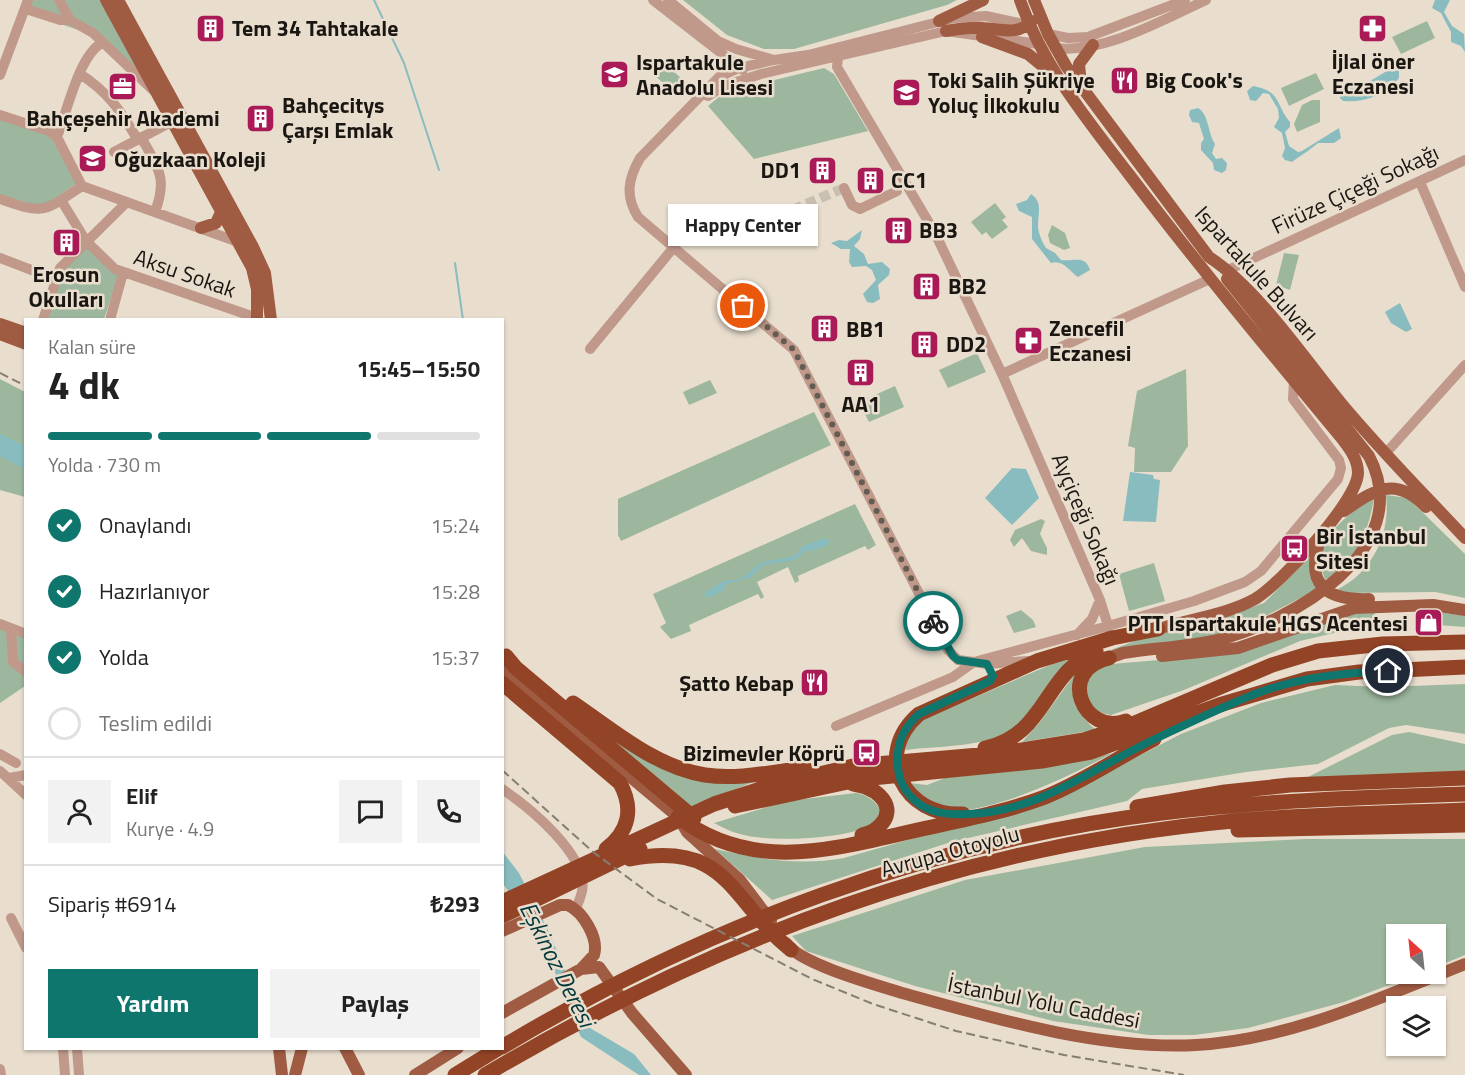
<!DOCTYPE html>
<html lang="tr">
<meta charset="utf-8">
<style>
body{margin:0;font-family:"Titillium Web",sans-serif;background:#f2f2f2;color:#222;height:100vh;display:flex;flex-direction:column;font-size:22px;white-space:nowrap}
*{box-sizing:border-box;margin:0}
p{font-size:20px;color:#767676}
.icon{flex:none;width:33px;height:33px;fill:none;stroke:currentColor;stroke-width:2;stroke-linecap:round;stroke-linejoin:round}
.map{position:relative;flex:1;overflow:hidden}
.sheet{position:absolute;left:24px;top:318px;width:480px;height:732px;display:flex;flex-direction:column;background:#fff;border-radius:0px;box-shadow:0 2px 4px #0004}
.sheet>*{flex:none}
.needle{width:39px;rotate:333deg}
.fabs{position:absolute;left:1386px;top:924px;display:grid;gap:12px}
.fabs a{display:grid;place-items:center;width:60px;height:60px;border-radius:0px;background:#fff;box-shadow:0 2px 4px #0004;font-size:30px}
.pin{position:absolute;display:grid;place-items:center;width:51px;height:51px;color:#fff;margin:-26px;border:3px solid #fff;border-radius:50%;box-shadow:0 2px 6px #0007}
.courier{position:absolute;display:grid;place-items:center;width:60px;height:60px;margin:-30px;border:4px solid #0f766e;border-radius:50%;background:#fff;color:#222;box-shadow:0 2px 8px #0007}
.bubble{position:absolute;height:42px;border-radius:0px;background:#fff;box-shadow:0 2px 4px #0004;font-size:20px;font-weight:700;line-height:42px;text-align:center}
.headline em{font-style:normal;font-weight:700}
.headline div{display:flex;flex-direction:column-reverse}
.headline{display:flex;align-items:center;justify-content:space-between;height:102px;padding:0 24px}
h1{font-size:39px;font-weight:700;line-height:45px}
.bar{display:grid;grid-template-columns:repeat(4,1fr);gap:9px 6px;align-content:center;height:72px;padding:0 24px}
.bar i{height:8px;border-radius:4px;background:#e0e0e0}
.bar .selected{background:#0f766e}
.bar p{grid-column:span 4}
.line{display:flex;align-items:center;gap:15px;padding:0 24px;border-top:2px solid #e0e0e0}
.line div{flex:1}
.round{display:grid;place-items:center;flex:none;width:63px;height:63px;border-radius:0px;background:#f2f2f2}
ol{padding:0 24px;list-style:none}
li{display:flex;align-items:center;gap:18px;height:66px}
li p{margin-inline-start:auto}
li .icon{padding:6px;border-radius:50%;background:#0f766e;color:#fff;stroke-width:4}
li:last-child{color:#767676}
li i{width:33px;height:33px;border:3px solid #e0e0e0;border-radius:50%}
.cta{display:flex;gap:12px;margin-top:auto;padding:12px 24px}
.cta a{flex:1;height:69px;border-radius:0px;background:#0f766e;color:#fff;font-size:24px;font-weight:700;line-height:69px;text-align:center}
.cta a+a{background:#f2f2f2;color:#222}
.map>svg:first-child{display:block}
.green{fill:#9cb79d}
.water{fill:#88bcbf}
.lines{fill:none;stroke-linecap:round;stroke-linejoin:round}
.stream{stroke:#88bcbf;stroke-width:2}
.minor-tunnel{stroke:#cac0b2;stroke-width:10;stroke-dasharray:10 5;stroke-linecap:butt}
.minor{stroke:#c0998b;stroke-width:10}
.major{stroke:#a05b43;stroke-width:12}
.highway{stroke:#934427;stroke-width:15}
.rail{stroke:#867e73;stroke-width:2;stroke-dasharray:9 4.5;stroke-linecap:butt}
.done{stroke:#625c53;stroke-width:6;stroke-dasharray:0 10.8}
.route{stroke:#0f766e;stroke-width:8}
.labels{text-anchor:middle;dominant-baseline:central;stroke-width:5;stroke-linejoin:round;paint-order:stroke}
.poi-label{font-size:22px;font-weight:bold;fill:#1a1611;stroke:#e9dece;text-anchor:start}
.street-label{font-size:22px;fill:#1a1611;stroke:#e9dece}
.water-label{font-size:24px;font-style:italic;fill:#04393c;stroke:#e9dece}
</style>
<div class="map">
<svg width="1465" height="1075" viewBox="0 0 1465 1075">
<rect width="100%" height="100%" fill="#e9dece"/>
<!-- green -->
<path class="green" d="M27 0H101L139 69 90 34 23 11Z
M683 0H957L947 5 794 49H764L727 35Z
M1427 21 1435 38 1401 54 1392 37Z
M666 65 688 84 678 95 656 77Z
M824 68 834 74 868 131 754 159 708 106 725 92Z
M1316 73 1324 89 1289 106 1281 88Z
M1312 100H1320V122L1297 132 1294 124 1302 105Z
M0 119 46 134 56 141 77 183 43 207 0 195Z
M995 203 1006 217 1002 220 1008 227 992 239 986 232 982 235 971 222Z
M1052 225 1065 233 1070 248 1064 250 1050 243 1048 235Z
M86 245 120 272 104 319 45 320 61 269Z
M1284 253 1299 255 1290 290 1276 285Z
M977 353 986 372 948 388 939 370Z
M1186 369 1188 446 1171 472H1134L1135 448 1128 446 1137 391Z
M0 379 25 392V497L0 490Z
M710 380 717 393 689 405 683 392Z
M895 386 904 407 869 422 859 402Z
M814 412 831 445 621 541 618 535V499Z
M1386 495 1408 498 1465 554V598L1435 592 1340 593 1338 589C1372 573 1391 533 1386 495Z
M1374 497C1370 528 1355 566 1325 580 1323 573 1319 564 1320 557 1325 531 1354 509 1374 497Z
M855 504 876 545 868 550 865 546 798 576 799 581 795 583 788 567 757 582 764 597 761 599 758 594 689 625 691 631 671 639 660 627 666 623 653 594Z
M1041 519 1045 521 1040 534 1047 548V555L1031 551 1022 538 1014 547 1010 540 1015 530Z
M1310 557 1318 589 1235 632 1175 644 1108 651 1143 638 1208 623 1264 603Z
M1154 563 1165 601 1129 611 1119 574Z
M1021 610 1033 620 1036 627 1014 633 1006 616Z
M1425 610 1465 616V627L1437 625Z
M1374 612 1380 626 1351 629 1300 641 1184 690 1111 715 1097 712 1087 698V679L1092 672 1111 664 1232 654 1347 614Z
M0 624 26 634 25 686 0 703Z
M1071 656C1055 675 1045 699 1028 717 999 749 945 745 905 750L910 733 922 720Z
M1077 671C1068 697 1076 713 1096 730L1022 742 1040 722Z
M1465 684V734L1406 725 1389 728 1318 764 1246 772 1142 789 1127 801 951 842 772 900 715 849C759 859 800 866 844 858L1060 797 1181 734 1261 703 1335 685 1383 687Z
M590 720 646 758 763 778 690 808Z
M1409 732 1465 744V773L1306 778 1392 735Z
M1113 753C1079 771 969 828 932 805 924 799 916 790 909 783L927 785 945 778 1032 769Z
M856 793C875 796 892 816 870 826 842 839 770 843 740 834 731 832 722 827 714 823L787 801Z
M1306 839H1465V955L1436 967V934H1396V974H1418L1344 1002 1248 1028 1194 1035H1149L1053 1021 915 986 806 951 792 936 965 880 1145 847Z"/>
<!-- water -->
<path class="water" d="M1435 0H1450L1444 12 1452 26 1464 34 1465 52 1461 46 1451 42V32L1441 13 1432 8Z
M1392 68 1399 70V78C1386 95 1364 103 1343 101L1340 98 1341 91 1365 84Z
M1253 86C1282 91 1275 105 1290 122V127L1285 132 1289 146 1298 152 1302 151 1339 128 1341 138 1334 143H1318C1309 151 1301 155 1292 162L1285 160 1282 156 1285 148 1282 133 1274 127 1279 118 1278 109 1269 94 1263 93 1256 101 1250 100 1247 91Z
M1198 108C1209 114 1208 134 1215 144L1212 153 1216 159 1222 158 1227 163 1226 170 1222 173 1214 170 1213 163 1201 150V143L1204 139 1199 123 1192 122 1189 115 1190 110Z
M1031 194C1043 202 1038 213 1038 226 1038 232 1042 242 1046 248L1055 253 1061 260C1074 262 1085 254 1090 270L1078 277C1069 271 1063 259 1051 263L1032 239V217L1019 211 1016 204 1027 200Z
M862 230 860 239 854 246 864 254 868 264 882 262 890 269 889 275 878 285 880 299 873 303 867 302 863 294 876 280 872 270 866 266 852 267 849 262 850 249H841L831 243 839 240 847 241Z
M1400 303 1412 329 1406 332 1391 323 1385 312Z
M0 434 25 446V469L0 456Z
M1012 468 1026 469 1039 498 1012 525 985 498Z
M1130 472 1153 475 1154 479 1160 480 1156 522 1123 521Z
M825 538 830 541 828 545 811 551 806 550 795 560 763 565 750 578 726 584 724 590 708 598 704 593 724 581 741 579 760 563 795 556 803 546Z
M502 851 519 873 547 928 590 1028 634 1054 651 1075H639L581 1037 562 994 550 956 533 924 503 884Z"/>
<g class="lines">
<!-- stream -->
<path class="stream" d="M374 0 404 63 439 170
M455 263 463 320"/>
<!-- minor-tunnel -->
<path class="minor-tunnel" d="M771 234 764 222 844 188"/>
<!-- minor -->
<path class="minor" d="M59 0 70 20 93 33 153 90
M653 0 743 70
M668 0 718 41 736 49 774 60 808 55 954 18 986 16 1028 25
M26 9 60 20H70
M1048 34 1068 38 1088 37 1185 0
M1055 48C1103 54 1163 20 1206 0
M838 58 837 67 935 233 1002 374
M774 60 739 68 719 77 640 158C628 179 625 196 638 217L794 350 948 650 958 660 974 662 1108 626 1194 601 1245 582 1261 571 1338 479 1341 468 1339 460 1293 399 1294 381
M80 74C107 91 122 112 137 139
M0 75 28 0
M708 96 724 86 761 74 946 31 1038 44
M0 115 49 131 57 137 82 186 241 243
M57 137C67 112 79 55 102 43
M141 137C158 168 168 177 155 212
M114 152 173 121
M1420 182 1465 287
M844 188 852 205 860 209 897 191
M0 199C45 215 43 212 82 186
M61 200 86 241 115 269 257 318
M771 234 776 241
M0 258 55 279
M1228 270 1465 160
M43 320 60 268 127 202
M110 320 123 273
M590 349 674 247
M1386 453 1465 365
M0 624 26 634
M11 629 13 662 26 672
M1110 632 1100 600 1002 374 1210 279
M1077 635 1092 619 1100 600
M836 726 953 677 974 662 987 664 1028 661
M0 754 16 763
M0 771 26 795
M9 778 26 775
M502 789C529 807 589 856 582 891 581 897 578 903 576 909
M11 918 26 948
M63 1048 65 1075
M77 1048 79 1075
M0 1069 1 1075"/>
<!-- major -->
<path class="major" d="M106 0 252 268 257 289V320
M118 0 253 247 265 273 271 320
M1020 0C1043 66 1086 118 1128 173 1197 264 1270 352 1343 440 1350 449 1358 460 1358 473 1357 502 1280 584 1255 599 1226 615 1189 619 1158 629
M1034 0 1048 34 1066 66 1209 257C1258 289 1303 357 1341 403 1380 450 1423 493 1465 538
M939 21 983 0
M946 31C958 29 971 27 983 28 1002 29 1017 36 1032 21
M982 37 1028 54 1050 72
M1081 85 1079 64 1093 45
M201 228 216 223 222 210
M0 324 26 333
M0 334 26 344
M1344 511C1374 490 1395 475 1426 507
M1321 538C1304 582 1324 601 1369 599
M1162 656 1238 648 1354 608 1433 605 1465 610
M1109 658 1123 653C1154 648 1186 647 1217 640 1292 622 1418 550 1369 456L1227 279
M502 669 678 817 687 832 740 880 771 921
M502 931 560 905H568C583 912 599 938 594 955L581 969
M786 943C799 964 880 986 906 994 996 1019 1101 1050 1196 1045 1289 1040 1379 998 1465 964
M502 1013 581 969 599 967 632 1013 686 1075
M279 1048 282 1075
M345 1048 359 1075
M295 1075 302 1048
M415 1075 458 1048"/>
<!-- highway -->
<path class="highway" d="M506 656 516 668 694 818
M1109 658C1055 670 1084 737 1126 721
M502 683 620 783C634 809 629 831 606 849
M573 703C613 730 655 767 705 775 737 780 772 772 805 768
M985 748C1046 736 1044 673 1096 651
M853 784C863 786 872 788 880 796 897 813 880 831 862 835
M735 806 862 779 1042 761 1091 752 1219 705 1307 679 1359 672 1465 667
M1137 807 1225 792 1290 785 1465 778
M963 814C904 817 872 755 919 714L1037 661 1112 638 1158 629
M678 817C755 875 837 848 922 829 963 820 1005 812 1045 797 1083 782 1117 758 1154 739
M1238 830 1465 825
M630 859C729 840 730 901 791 950
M502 902 714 804 773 785 853 766 1002 753 1084 740 1128 726 1272 665 1318 651 1383 644 1465 642
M502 916 640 849
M502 1047C702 927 930 841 1162 813 1262 801 1364 797 1465 794
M455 1075 499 1048
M485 1075C718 937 961 846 1233 821 1310 814 1388 813 1465 810"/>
<!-- rail -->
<path class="rail" d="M0 373 26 386
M502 770 593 852 657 899 812 979 873 1004 956 1031 1064 1055 1184 1075"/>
</g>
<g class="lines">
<!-- done -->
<path class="done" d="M743 306 794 350 933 621"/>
<!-- route -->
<path class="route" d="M933 621 953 656 958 660 987 664 993 676 990 681 919 714C902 729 896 745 898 767 899 784 909 798 924 807 937 814 953 815 968 814 1039 812 1093 768 1155 739 1182 726 1210 713 1238 701 1285 679 1337 673 1388 671"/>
</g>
<!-- icons -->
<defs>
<symbol id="building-square" viewBox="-11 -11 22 22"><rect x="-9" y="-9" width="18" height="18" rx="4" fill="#a91a57" stroke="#e9dece"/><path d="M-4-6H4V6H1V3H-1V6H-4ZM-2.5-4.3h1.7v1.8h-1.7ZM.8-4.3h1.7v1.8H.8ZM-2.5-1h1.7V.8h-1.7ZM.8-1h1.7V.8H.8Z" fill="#fff"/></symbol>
<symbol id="pharmacy-square" viewBox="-11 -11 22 22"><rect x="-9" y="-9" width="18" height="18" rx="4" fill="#a91a57" stroke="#e9dece"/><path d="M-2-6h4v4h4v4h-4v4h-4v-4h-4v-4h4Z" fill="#fff"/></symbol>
<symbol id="school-square" viewBox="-11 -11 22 22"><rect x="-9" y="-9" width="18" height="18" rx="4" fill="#a91a57" stroke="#e9dece"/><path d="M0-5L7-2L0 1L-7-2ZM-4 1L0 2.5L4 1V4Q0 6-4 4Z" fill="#fff"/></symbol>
<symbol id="restaurant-square" viewBox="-11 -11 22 22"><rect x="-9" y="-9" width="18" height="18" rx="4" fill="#a91a57" stroke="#e9dece"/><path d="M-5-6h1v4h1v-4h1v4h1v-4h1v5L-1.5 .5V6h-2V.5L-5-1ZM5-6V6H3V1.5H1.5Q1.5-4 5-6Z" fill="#fff"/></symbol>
<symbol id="office-square" viewBox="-11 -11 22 22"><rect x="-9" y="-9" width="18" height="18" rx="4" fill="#a91a57" stroke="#e9dece"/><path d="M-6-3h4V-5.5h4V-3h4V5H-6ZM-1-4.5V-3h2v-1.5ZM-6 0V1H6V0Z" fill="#fff"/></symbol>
<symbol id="bus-square" viewBox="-11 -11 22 22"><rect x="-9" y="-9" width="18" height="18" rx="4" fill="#a91a57" stroke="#e9dece"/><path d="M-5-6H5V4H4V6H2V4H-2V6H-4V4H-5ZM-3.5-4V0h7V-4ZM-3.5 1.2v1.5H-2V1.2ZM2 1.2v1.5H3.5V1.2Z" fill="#fff"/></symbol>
<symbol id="shop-square" viewBox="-11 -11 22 22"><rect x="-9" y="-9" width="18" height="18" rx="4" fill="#a91a57" stroke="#e9dece"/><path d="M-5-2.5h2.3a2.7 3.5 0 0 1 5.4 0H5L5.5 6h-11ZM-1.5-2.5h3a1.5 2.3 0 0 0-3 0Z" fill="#fff"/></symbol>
</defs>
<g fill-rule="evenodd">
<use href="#building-square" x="194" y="12" width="33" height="33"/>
<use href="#pharmacy-square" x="1356" y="12" width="33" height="33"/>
<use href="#school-square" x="598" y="58" width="33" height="33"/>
<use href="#restaurant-square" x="1108" y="64" width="33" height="33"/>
<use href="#office-square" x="106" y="70" width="33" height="33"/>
<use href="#school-square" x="890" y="76" width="33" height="33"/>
<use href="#building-square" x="244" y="102" width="33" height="33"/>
<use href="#school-square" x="76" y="142" width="33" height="33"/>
<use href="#building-square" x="806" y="154" width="33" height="33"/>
<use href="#building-square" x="854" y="164" width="33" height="33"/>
<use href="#building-square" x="882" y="214" width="33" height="33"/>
<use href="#building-square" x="50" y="226" width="33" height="33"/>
<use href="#building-square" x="910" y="270" width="33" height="33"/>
<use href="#building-square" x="808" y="312" width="33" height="33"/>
<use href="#pharmacy-square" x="1012" y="324" width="33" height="33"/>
<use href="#building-square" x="908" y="328" width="33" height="33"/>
<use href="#building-square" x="844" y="356" width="33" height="33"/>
<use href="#bus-square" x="1278" y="532" width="33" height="33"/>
<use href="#shop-square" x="1412" y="606" width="33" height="33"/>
<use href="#restaurant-square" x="798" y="666" width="33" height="33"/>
<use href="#bus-square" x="850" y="736" width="33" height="33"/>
</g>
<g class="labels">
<!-- poi labels -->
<g class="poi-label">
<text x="232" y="28">Tem 34 Tahtakale</text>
<text x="1373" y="61" text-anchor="middle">İjlal öner<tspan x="1373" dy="25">Eczanesi</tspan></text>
<text x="636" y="62">Ispartakule<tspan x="636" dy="25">Anadolu Lisesi</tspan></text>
<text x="928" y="80">Toki Salih Şükriye<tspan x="928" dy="25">Yoluç İlkokulu</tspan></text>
<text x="1145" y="80">Big Cook's</text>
<text x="282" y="105">Bahçecitys<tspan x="282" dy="25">Çarşı Emlak</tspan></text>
<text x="123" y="118" text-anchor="middle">Bahçeşehir Akademi</text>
<text x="114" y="159">Oğuzkaan Koleji</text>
<text x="801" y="170" text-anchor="end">DD1</text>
<text x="891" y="180">CC1</text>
<text x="919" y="230">BB3</text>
<text x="66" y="274" text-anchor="middle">Erosun<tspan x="66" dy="25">Okulları</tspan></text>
<text x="948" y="286">BB2</text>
<text x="1049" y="328">Zencefil<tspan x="1049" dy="25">Eczanesi</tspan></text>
<text x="846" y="329">BB1</text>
<text x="946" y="344">DD2</text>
<text x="861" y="404" text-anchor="middle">AA1</text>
<text x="1316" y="536">Bir İstanbul<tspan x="1316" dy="25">Sitesi</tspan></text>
<text x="1408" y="623" text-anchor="end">PTT Ispartakule HGS Acentesi</text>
<text x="794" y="683" text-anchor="end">Şatto Kebap</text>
<text x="845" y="753" text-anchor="end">Bizimevler Köprü</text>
</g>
<!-- street labels -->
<g class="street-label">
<text transform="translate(1355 189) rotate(-25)">Firüze Çiçeği Sokağı</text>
<text transform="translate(185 273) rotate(19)">Aksu Sokak</text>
<text transform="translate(1257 273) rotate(48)">Ispartakule Bulvarı</text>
<text transform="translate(1086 519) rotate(67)">Ayçiçeği Sokağı</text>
<text transform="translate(950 851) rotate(-15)">Avrupa Otoyolu</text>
<text transform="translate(1044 1002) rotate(11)">İstanbul Yolu Caddesi</text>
</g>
<!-- water labels -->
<g class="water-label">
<text transform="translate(558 964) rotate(63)">Eşkinoz Deresi</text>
</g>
</g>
</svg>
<div class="fabs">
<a><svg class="needle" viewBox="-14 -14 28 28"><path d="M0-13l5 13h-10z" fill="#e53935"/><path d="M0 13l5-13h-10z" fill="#767676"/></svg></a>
<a><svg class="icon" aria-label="layers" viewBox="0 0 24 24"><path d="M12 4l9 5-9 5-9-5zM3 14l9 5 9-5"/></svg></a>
</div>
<div class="pin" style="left:743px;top:306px;background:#ea580c"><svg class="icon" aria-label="bag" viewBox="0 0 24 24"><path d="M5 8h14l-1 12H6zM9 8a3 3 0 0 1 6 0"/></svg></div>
<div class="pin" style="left:1388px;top:671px;background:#1f2937"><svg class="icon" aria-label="home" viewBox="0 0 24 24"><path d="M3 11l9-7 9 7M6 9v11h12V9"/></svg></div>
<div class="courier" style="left:933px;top:621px"><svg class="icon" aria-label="bike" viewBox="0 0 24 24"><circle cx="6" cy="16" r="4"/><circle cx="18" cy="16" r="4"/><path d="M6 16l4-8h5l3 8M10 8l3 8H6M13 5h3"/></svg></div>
<div class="bubble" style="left:668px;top:204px;width:150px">Happy Center</div>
<section class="sheet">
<div class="headline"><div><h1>4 dk</h1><p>Kalan süre</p></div><em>15:45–15:50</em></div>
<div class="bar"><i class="selected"></i><i class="selected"></i><i class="selected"></i><i></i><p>Yolda · 730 m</p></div>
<ol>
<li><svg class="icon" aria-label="check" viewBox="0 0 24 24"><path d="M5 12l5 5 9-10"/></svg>Onaylandı<p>15:24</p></li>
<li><svg class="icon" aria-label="check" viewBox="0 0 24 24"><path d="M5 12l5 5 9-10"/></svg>Hazırlanıyor<p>15:28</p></li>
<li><svg class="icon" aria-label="check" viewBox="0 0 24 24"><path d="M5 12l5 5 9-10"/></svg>Yolda<p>15:37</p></li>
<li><i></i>Teslim edildi</li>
</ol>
<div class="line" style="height:108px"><a class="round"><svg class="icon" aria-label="person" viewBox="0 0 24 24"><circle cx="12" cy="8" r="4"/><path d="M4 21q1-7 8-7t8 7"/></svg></a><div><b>Elif</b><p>Kurye · 4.9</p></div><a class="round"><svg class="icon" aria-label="chat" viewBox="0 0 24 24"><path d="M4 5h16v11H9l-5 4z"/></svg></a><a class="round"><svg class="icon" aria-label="phone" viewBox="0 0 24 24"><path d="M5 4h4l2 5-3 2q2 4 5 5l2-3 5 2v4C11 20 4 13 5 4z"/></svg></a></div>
<div class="line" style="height:78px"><div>Sipariş #6914</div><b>₺293</b></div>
<div class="cta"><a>Yardım</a><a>Paylaş</a></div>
</section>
</div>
